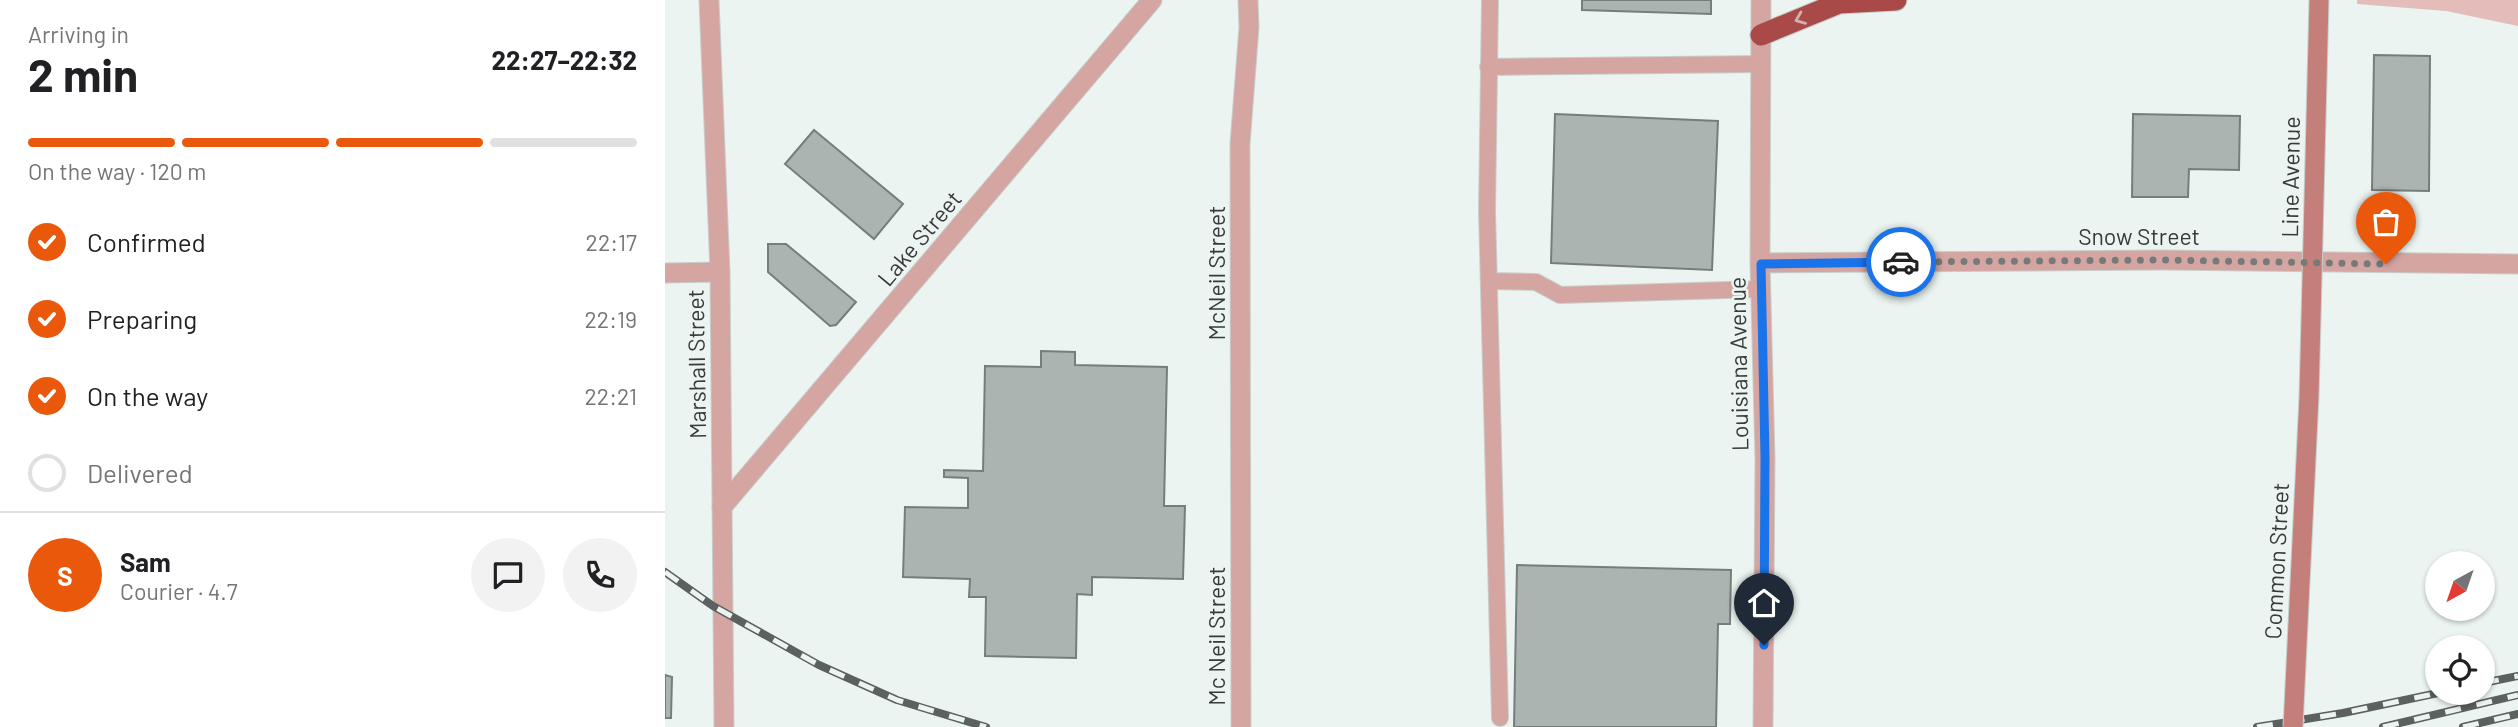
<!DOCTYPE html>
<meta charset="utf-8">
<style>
body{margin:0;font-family:Barlow,sans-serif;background:#f2f2f2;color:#202124;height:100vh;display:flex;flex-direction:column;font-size:26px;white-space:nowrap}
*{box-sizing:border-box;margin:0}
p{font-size:23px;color:#757577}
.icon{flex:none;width:38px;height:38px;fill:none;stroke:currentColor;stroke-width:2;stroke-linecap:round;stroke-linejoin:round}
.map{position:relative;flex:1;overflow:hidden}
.side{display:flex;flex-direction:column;background:#fff;width:665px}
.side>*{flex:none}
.needle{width:46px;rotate:220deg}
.buttons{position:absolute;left:1760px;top:551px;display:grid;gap:14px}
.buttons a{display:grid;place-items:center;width:70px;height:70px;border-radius:50%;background:#fff;box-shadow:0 2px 5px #0004;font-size:35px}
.pin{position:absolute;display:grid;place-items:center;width:60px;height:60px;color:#fff;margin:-72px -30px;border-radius:50% 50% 50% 0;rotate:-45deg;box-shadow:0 0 7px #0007}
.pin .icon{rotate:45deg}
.courier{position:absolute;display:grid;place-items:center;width:70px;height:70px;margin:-35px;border:5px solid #1a73e8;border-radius:50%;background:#fff;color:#222;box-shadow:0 2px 9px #0007}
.headline em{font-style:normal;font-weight:700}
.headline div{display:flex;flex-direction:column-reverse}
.headline{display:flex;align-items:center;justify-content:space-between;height:119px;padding:0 28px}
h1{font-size:46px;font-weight:700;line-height:52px}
.bar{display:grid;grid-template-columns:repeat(4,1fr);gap:10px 7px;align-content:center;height:84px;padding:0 28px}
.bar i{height:9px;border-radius:5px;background:#e0e0e0}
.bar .selected{background:#ea580c}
.bar p{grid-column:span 4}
.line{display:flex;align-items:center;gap:18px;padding:0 28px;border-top:2px solid #e0e0e0}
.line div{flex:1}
.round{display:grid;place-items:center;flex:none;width:74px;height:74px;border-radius:37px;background:#f2f2f2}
ol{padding:0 28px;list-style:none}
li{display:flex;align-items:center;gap:21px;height:77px}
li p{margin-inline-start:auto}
li .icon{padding:7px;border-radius:50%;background:#ea580c;color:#fff;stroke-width:4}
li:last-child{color:#757577}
li i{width:38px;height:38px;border:4px solid #e0e0e0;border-radius:50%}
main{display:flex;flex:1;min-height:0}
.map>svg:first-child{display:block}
.green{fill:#e4bdba}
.building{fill:#abb4b1;stroke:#767e7c;stroke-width:2}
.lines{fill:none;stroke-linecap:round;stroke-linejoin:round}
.service-casing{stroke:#c7cfcc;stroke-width:18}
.minor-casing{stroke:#c7cfcc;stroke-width:21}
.tertiary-casing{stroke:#c7cfcc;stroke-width:21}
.motorway-casing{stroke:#c7cfcc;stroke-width:23}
.service{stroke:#d5a5a2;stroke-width:16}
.minor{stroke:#d5a5a2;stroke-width:19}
.tertiary{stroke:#d5a5a2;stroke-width:19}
.motorway{stroke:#a94948;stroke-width:21}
.rail-casing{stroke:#5c605f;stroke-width:8}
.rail{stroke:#ebf4f1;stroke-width:5;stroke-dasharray:16;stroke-linecap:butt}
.secondary-bridge-casing{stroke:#c7cfcc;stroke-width:21;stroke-linecap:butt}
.secondary-bridge{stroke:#c47f7b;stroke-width:19}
.oneway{stroke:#d1b0ad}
.done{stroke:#767b79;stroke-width:7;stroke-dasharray:0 12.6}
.route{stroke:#1a73e8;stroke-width:9}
.labels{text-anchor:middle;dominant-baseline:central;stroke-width:5;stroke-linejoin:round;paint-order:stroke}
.street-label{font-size:23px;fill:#373a39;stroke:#ebf4f1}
</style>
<main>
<section class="side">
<div class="headline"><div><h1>2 min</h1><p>Arriving in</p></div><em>22:27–22:32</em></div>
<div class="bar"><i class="selected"></i><i class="selected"></i><i class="selected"></i><i></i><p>On the way · 120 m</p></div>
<ol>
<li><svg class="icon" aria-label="check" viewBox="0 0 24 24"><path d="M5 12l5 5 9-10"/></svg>Confirmed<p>22:17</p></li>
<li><svg class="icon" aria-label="check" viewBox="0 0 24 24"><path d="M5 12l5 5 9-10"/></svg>Preparing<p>22:19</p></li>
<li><svg class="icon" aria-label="check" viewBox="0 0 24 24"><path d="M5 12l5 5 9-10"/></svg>On the way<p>22:21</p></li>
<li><i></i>Delivered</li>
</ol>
<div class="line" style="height:126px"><b class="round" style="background:#ea580c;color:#fff">S</b><div><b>Sam</b><p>Courier · 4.7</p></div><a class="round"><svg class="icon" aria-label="chat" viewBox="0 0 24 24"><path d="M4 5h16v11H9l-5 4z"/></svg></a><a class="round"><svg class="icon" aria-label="phone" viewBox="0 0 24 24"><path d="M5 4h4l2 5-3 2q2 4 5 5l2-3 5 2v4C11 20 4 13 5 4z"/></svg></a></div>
</section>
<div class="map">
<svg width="1853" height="727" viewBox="0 0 1853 727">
<rect width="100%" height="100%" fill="#ebf4f1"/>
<!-- green -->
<path class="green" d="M1692 0H1853V26L1781 11 1692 4Z"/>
<!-- building -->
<path class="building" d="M917 0H1046V14L917 10Z
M1709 55 1765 56 1764 191 1707 190Z
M890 114 1053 121 1047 270 886 263Z
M1468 114 1575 116 1574 170 1524 169 1523 197H1467Z
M149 130 238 204 209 239 120 164Z
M103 244H121L191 302 171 325 165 326 103 272Z
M376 351 410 352V365L502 367 499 506H520L518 579 427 577V595L412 594 411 658 320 656 321 597H304L305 579 238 577 240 507 303 508V478L279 477V470L318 471 320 366 376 367Z
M852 565 1066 570 1065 624H1053L1051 727H849Z
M0 675 7 677 6 718H0Z"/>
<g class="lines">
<defs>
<path id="service" d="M825 0 822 211 835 718
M823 67 1096 64
M825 281 871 282 895 295 1096 289"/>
<path id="minor" d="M1096 0 1095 263 1100 458 1098 727
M1095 263 1498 260 1853 264
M0 273 55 272
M57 507 487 0
M576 727 575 144 584 27 583 0"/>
<path id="tertiary" d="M44 0 55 272 59 727"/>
<path id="motorway" d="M1096 35 1174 3 1231 0"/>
</defs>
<!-- service casing -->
<use href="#service" class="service-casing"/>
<!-- minor casing -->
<use href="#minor" class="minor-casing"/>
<!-- tertiary casing -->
<use href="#tertiary" class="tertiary-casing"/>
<!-- motorway casing -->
<use href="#motorway" class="motorway-casing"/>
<!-- service -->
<use href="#service" class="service"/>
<!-- minor -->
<use href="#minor" class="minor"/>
<!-- tertiary -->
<use href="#tertiary" class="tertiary"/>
<!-- motorway -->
<use href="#motorway" class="motorway"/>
<defs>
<path id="rail" d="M0 572 48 606 154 665 232 700 321 727
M1818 683 1853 676
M1592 727 1678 713 1773 693
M1718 727 1853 695
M1798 727 1853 714"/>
</defs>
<!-- rail casing -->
<use href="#rail" class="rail-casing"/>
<!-- rail -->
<use href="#rail" class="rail"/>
<defs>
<path id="secondary-bridge" d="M1628 727 1644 397 1654 0"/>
</defs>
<!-- secondary-bridge casing -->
<use href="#secondary-bridge" class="secondary-bridge-casing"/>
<!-- secondary-bridge -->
<use href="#secondary-bridge" class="secondary-bridge"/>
</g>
<!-- one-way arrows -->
<defs><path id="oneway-chevron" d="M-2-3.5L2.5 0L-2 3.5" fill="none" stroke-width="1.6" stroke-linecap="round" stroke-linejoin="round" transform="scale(1.75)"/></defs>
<use class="oneway" href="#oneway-chevron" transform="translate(1135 19) rotate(158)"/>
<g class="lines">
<!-- done -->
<path class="done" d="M1236 262 1498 260 1721 264"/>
<!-- route -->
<path class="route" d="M1099 645 1100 457 1096 264 1236 262"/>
</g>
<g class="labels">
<!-- street labels -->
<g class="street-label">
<text transform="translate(1625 177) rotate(-89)">Line Avenue</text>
<text x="1474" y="236">Snow Street</text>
<text transform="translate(254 238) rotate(-50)">Lake Street</text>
<text transform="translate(551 273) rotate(-90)">McNeil Street</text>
<text transform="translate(31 364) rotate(-91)">Marshall Street</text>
<text transform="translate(1073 364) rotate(-91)">Louisiana Avenue</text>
<text transform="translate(1611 561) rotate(-87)">Common Street</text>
<text transform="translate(551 636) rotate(-90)">Mc Neil Street</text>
</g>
</g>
</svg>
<div class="buttons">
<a><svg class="needle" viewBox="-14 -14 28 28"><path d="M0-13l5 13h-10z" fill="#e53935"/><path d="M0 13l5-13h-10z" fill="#757577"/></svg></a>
<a><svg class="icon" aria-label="locate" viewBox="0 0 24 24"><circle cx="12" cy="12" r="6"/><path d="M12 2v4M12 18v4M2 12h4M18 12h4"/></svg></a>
</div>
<div class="pin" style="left:1721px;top:264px;background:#ea580c"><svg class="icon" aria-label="bag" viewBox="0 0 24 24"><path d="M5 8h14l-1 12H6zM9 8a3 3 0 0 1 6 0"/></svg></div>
<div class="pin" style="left:1099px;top:645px;background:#1f2937"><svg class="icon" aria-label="home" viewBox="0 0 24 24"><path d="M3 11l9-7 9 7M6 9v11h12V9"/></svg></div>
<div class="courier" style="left:1236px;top:262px"><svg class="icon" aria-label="car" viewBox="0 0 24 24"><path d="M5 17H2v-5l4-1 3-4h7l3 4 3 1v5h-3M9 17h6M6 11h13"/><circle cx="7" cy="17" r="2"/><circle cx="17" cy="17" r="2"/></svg></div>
</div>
</main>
